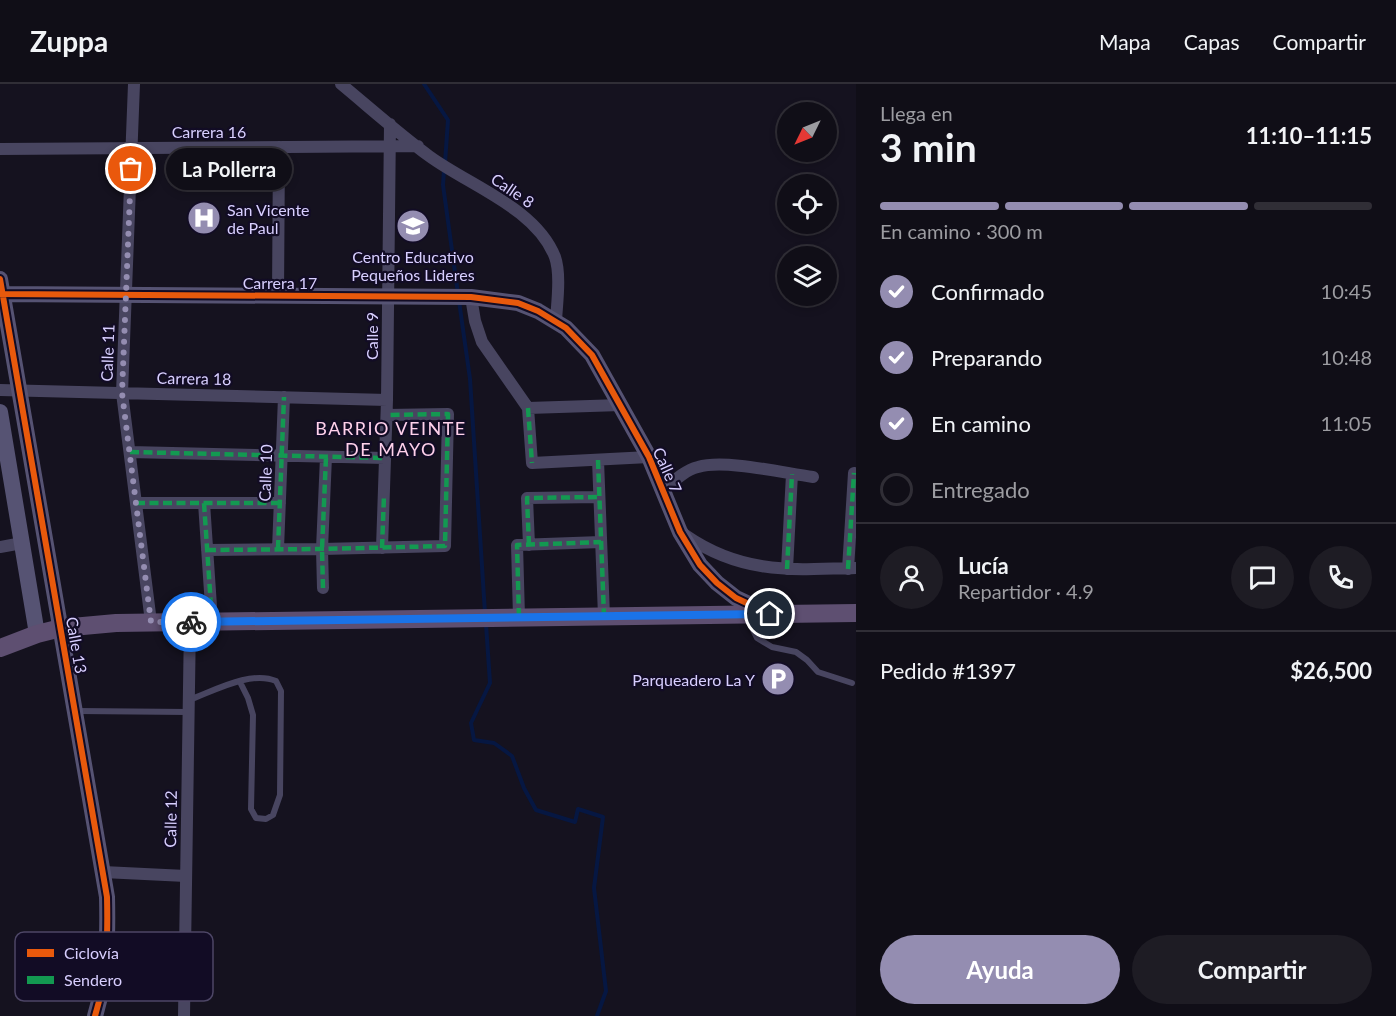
<!DOCTYPE html>
<html lang="es">
<meta charset="utf-8">
<style>
body{margin:0;font-family:Lato,sans-serif;background:#1e1c24;color:#f1f3f6;height:100vh;display:flex;flex-direction:column;font-size:22px;white-space:nowrap}
*{box-sizing:border-box;margin:0}
p{font-size:20px;color:#9c9ca1}
.icon{flex:none;width:33px;height:33px;fill:none;stroke:currentColor;stroke-width:2;stroke-linecap:round;stroke-linejoin:round}
.map{position:relative;flex:1;overflow:hidden}
.details{display:flex;flex-direction:column;background:#100e17;width:540px}
.details>*{flex:none}
.needle{width:39px;rotate:227deg}
.controls{position:absolute;left:777px;top:18px;display:grid;gap:12px}
.controls a{display:grid;place-items:center;width:60px;height:60px;border-radius:50%;background:#100e17;box-shadow:0 3px 9px #0003,0 0 0 2px #302e36;font-size:30px}
.pin{position:absolute;display:grid;place-items:center;width:51px;height:51px;color:#fff;margin:-26px;border:3px solid #fff;border-radius:50%;box-shadow:0 2px 6px #0007}
.courier{position:absolute;display:grid;place-items:center;width:60px;height:60px;margin:-30px;border:4px solid #1a73e8;border-radius:50%;background:#fff;color:#222;box-shadow:0 2px 8px #0007}
.bubble{position:absolute;height:42px;border-radius:21px;background:#100e17;box-shadow:0 3px 9px #0003,0 0 0 2px #302e36;font-size:20px;font-weight:700;line-height:42px;text-align:center}
.head em{font-style:normal;font-weight:700}
.head div{display:flex;flex-direction:column-reverse}
.head{display:flex;align-items:center;justify-content:space-between;height:102px;padding:0 24px}
h1{font-size:39px;font-weight:700;line-height:45px}
.bar{display:grid;grid-template-columns:repeat(4,1fr);gap:9px 6px;align-content:center;height:72px;padding:0 24px}
.bar i{height:8px;border-radius:4px;background:#302e36}
.bar .current{background:#948db1}
.bar p{grid-column:span 4}
.line{display:flex;align-items:center;gap:15px;padding:0 24px;border-top:2px solid #302e36}
.line div{flex:1}
.round{display:grid;place-items:center;flex:none;width:63px;height:63px;border-radius:32px;background:#1e1c24}
ol{padding:0 24px;list-style:none}
li{display:flex;align-items:center;gap:18px;height:66px}
li p{margin-inline-start:auto}
li .icon{padding:6px;border-radius:50%;background:#948db1;color:#fff;stroke-width:4}
li:last-child{color:#9c9ca1}
li i{width:33px;height:33px;border:3px solid #302e36;border-radius:50%}
.action{display:flex;gap:12px;margin-top:auto;padding:12px 24px}
.action a{flex:1;height:69px;border-radius:36px;background:#948db1;color:#fff;font-size:24px;font-weight:700;line-height:69px;text-align:center}
.action a+a{background:#1e1c24;color:#f1f3f6}
header{display:flex;align-items:center;gap:36px;box-sizing:border-box;height:84px;padding:0 30px;background:#100e17;border-bottom:2px solid #302e36}
header strong{font-size:28px}
nav{display:flex;gap:33px;margin-inline-start:auto;font-size:21px}
main{display:flex;flex:1;min-height:0}
.map>svg:first-child{display:block}
.lines{fill:none;stroke-linecap:round;stroke-linejoin:round}
.stream{stroke:#061742;stroke-width:4}
.lane{stroke:#484560;stroke-width:6}
.street{stroke:#484560;stroke-width:12}
.secondary{stroke:#565373;stroke-width:16}
.primary{stroke:#5e4f71;stroke-width:18}
.quiet{stroke:#139951;stroke-width:4.5;stroke-dasharray:9 4.5;stroke-linecap:butt}
.cycleway-casing{stroke:#120c25;stroke-width:10}
.cycleway{stroke:#e8590c;stroke-width:6}
.done{stroke:#948db1;stroke-width:6;stroke-dasharray:0 10.8}
.route{stroke:#1a73e8;stroke-width:8}
.labels{text-anchor:middle;dominant-baseline:central;stroke-width:4.5;stroke-linejoin:round;paint-order:stroke}
.street-label{font-size:16px;fill:#d8cfff;stroke:#120c25}
.poi-label{font-size:16px;fill:#d8cfff;stroke:#120c25;text-anchor:start}
.neighbourhood-label{font-size:18px;letter-spacing:1.5px;fill:#ffd1eb;stroke:#120c25}
.key{fill:#120c25;stroke:#4d4666;stroke-width:1.5}
.key-label{font-size:16px;fill:#d8cfff}
</style>
<header>
<strong>Zuppa</strong>
<nav><a>Mapa</a><a>Capas</a><a>Compartir</a></nav>
</header>
<main>
<div class="map">
<svg width="856" height="932" viewBox="0 0 856 932">
<rect width="100%" height="100%" fill="#15121f"/>
<g class="lines">
<!-- stream -->
<path class="stream" d="M424 0 448 36 445 79
M444 86 443 101 458 210
M459 217 470 295 485 529
M486 540 490 599 471 639 474 656 494 659 512 672 524 704 536 726 575 738 578 725 603 733 594 804 606 907 597 932"/>
<!-- lane -->
<path class="lane" d="M747 534 757 554 772 563 796 568 807 576 818 588 852 599
M189 616C214 607 251 586 276 597L281 607 280 711 273 731 266 735 256 734 251 725 253 631 248 614 240 598
M78 627 188 628"/>
<!-- street -->
<path class="street" d="M134 0 122 309 151 538
M341 0C370 24 399 50 429 72 470 102 536 124 555 173 561 190 557 219 556 237
M0 65 418 62
M278 211 279 63
M471 213 475 237 482 258 528 324 532 379 649 373
M0 306 387 316
M528 324 621 321
M130 368 385 374
M598 376 604 532
M664 406C674 397 685 386 698 383 725 375 783 389 813 393
M136 419H280
M204 419 212 537
M685 451C741 490 791 486 856 484
M529 461 527 414 599 413
M0 463 22 459
M382 464 387 316 390 40
M278 465 284 313
M207 466 322 465 445 462 448 330 387 331
M787 485 792 390
M848 485 854 389
M323 504 322 465 326 373
M519 533 517 461 601 458
M103 788 186 792
M184 932 190 538"/>
<!-- secondary -->
<path class="secondary" d="M0 195 107 813C108 853 107 893 95 932
M0 210 471 213 518 219 538 227 566 244 592 271 649 373 680 448 700 481 717 499 736 514 770 530
M0 328 37 550"/>
<!-- primary -->
<path class="primary" d="M0 564 37 550 61 544 116 539 856 529"/>
<!-- quiet -->
<path class="quiet" d="M528 324 532 379
M130 368 385 374
M598 376 604 532
M136 419H280
M204 419 212 537
M529 461 527 414 599 413
M382 464 384 411
M278 465 284 313
M207 466 322 465 445 462 448 330 387 331
M787 485 792 390
M848 485 854 389
M323 504 322 465 326 373
M519 533 517 461 601 458"/>
<defs>
<path id="cycleway" d="M0 195 107 813C108 853 107 893 95 932
M0 210 471 213 518 219 538 227 566 244 592 271 649 373 680 448 700 481 717 499 736 514 770 530"/>
</defs>
<!-- cycleway casing -->
<use href="#cycleway" class="cycleway-casing"/>
<!-- cycleway -->
<use href="#cycleway" class="cycleway"/>
</g>
<g class="lines">
<!-- done -->
<path class="done" d="M131 85 122 309 151 538H191"/>
<!-- route -->
<path class="route" d="M191 538 770 530"/>
</g>
<!-- icons -->
<defs>
<symbol id="hospital-disc" viewBox="-11 -11 22 22"><circle r="9.5" fill="#948db1" stroke="#120c25"/><path d="M-5-5h3v3.5h4V-5h3V5h-3V1.5h-4V5h-3Z" fill="#fff"/></symbol>
<symbol id="school-disc" viewBox="-11 -11 22 22"><circle r="9.5" fill="#948db1" stroke="#120c25"/><path d="M0-5L7-2L0 1L-7-2ZM-4 1L0 2.5L4 1V4Q0 6-4 4Z" fill="#fff"/></symbol>
<symbol id="parking-disc" viewBox="-11 -11 22 22"><circle r="9.5" fill="#948db1" stroke="#120c25"/><path d="M-3.5-5.5H1a3.5 3.5 0 0 1 0 7H-1V5.5H-3.5ZM-1-3.4V-.6H.8a1.4 1.4 0 0 0 0-2.8Z" fill="#fff"/></symbol>
</defs>
<g fill-rule="evenodd">
<use href="#hospital-disc" x="185" y="115" width="38" height="38"/>
<use href="#school-disc" x="394" y="123" width="38" height="38"/>
<use href="#parking-disc" x="759" y="576" width="38" height="38"/>
</g>
<g class="labels">
<!-- street labels -->
<g class="street-label">
<text x="209" y="47">Carrera 16</text>
<text transform="translate(513 106) rotate(34)">Calle 8</text>
<text x="280" y="198">Carrera 17</text>
<text transform="translate(371 252) rotate(-90)">Calle 9</text>
<text transform="translate(107 269) rotate(-88)">Calle 11</text>
<text transform="translate(194 294) rotate(1)">Carrera 18</text>
<text transform="translate(668 386) rotate(66)">Calle 7</text>
<text transform="translate(265 389) rotate(-88)">Calle 10</text>
<text transform="translate(77 561) rotate(80)">Calle 13</text>
<text transform="translate(170 735) rotate(-89)">Calle 12</text>
</g>
<!-- poi labels -->
<g class="poi-label">
<text x="227" y="125">San Vicente<tspan x="227" dy="18">de Paul</tspan></text>
<text x="413" y="172" text-anchor="middle">Centro Educativo<tspan x="413" dy="18">Pequeños Lideres</tspan></text>
<text x="755" y="595" text-anchor="end">Parqueadero La Y</text>
</g>
<!-- neighbourhood labels -->
<g class="neighbourhood-label">
<text x="391" y="344">BARRIO VEINTE<tspan x="391" dy="21">DE MAYO</tspan></text>
</g>
</g>
<!-- legend -->
<rect x="15" y="848" width="198" height="69" rx="9" class="key"/>
<rect x="27" y="865" width="27" height="8" fill="#e8590c"/>
<rect x="27" y="892" width="27" height="8" fill="#139951"/>
<g class="key-label">
<text x="64" y="875">Ciclovía</text>
<text x="64" y="902">Sendero</text>
</g>
</svg>
<div class="controls">
<a><svg class="needle" viewBox="-14 -14 28 28"><path d="M0-13l5 13h-10z" fill="#e53935"/><path d="M0 13l5-13h-10z" fill="#9c9ca1"/></svg></a>
<a><svg class="icon" aria-label="locate" viewBox="0 0 24 24"><circle cx="12" cy="12" r="6"/><path d="M12 2v4M12 18v4M2 12h4M18 12h4"/></svg></a>
<a><svg class="icon" aria-label="layers" viewBox="0 0 24 24"><path d="M12 4l9 5-9 5-9-5zM3 14l9 5 9-5"/></svg></a>
</div>
<div class="pin" style="left:131px;top:85px;background:#ea580c"><svg class="icon" aria-label="bag" viewBox="0 0 24 24"><path d="M5 8h14l-1 12H6zM9 8a3 3 0 0 1 6 0"/></svg></div>
<div class="pin" style="left:770px;top:530px;background:#1f2937"><svg class="icon" aria-label="home" viewBox="0 0 24 24"><path d="M3 11l9-7 9 7M6 9v11h12V9"/></svg></div>
<div class="courier" style="left:191px;top:538px"><svg class="icon" aria-label="bike" viewBox="0 0 24 24"><circle cx="6" cy="16" r="4"/><circle cx="18" cy="16" r="4"/><path d="M6 16l4-8h5l3 8M10 8l3 8H6M13 5h3"/></svg></div>
<div class="bubble" style="left:166px;top:64px;width:126px">La Pollerra</div>
</div>
<section class="details">
<div class="head"><div><h1>3 min</h1><p>Llega en</p></div><em>11:10–11:15</em></div>
<div class="bar"><i class="current"></i><i class="current"></i><i class="current"></i><i></i><p>En camino · 300 m</p></div>
<ol>
<li><svg class="icon" aria-label="check" viewBox="0 0 24 24"><path d="M5 12l5 5 9-10"/></svg>Confirmado<p>10:45</p></li>
<li><svg class="icon" aria-label="check" viewBox="0 0 24 24"><path d="M5 12l5 5 9-10"/></svg>Preparando<p>10:48</p></li>
<li><svg class="icon" aria-label="check" viewBox="0 0 24 24"><path d="M5 12l5 5 9-10"/></svg>En camino<p>11:05</p></li>
<li><i></i>Entregado</li>
</ol>
<div class="line" style="height:108px"><a class="round"><svg class="icon" aria-label="person" viewBox="0 0 24 24"><circle cx="12" cy="8" r="4"/><path d="M4 21q1-7 8-7t8 7"/></svg></a><div><b>Lucía</b><p>Repartidor · 4.9</p></div><a class="round"><svg class="icon" aria-label="chat" viewBox="0 0 24 24"><path d="M4 5h16v11H9l-5 4z"/></svg></a><a class="round"><svg class="icon" aria-label="phone" viewBox="0 0 24 24"><path d="M5 4h4l2 5-3 2q2 4 5 5l2-3 5 2v4C11 20 4 13 5 4z"/></svg></a></div>
<div class="line" style="height:78px"><div>Pedido #1397</div><b>$26,500</b></div>
<div class="action"><a>Ayuda</a><a>Compartir</a></div>
</section>
</main>
